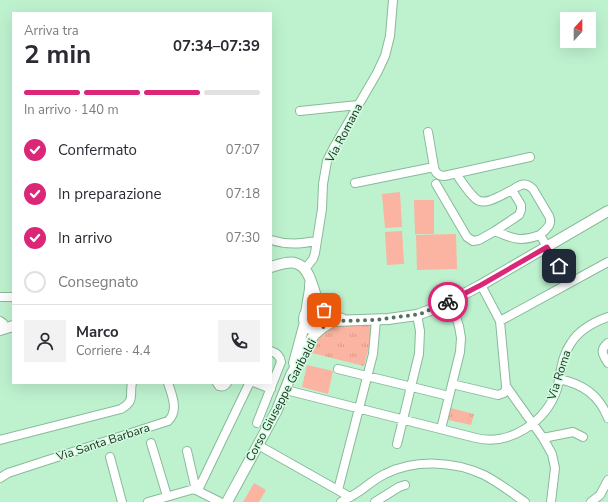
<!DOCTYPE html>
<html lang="it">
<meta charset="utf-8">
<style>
body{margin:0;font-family:"Nunito Sans",sans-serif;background:#f2f2f3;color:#2b2b33;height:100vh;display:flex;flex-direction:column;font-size:15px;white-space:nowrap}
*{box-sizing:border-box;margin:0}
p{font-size:13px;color:#7c7c81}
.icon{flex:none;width:22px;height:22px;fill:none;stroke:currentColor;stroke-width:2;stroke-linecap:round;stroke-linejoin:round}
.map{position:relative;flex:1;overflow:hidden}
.details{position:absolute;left:12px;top:12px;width:260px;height:372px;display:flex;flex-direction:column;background:#fff;border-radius:0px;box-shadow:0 4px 16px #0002}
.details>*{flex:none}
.needle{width:26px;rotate:21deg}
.buttons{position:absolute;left:560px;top:12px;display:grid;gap:8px}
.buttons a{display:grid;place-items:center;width:36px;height:36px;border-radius:0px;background:#fff;box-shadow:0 4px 16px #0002;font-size:20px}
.pin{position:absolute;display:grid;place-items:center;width:34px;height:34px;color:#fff;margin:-17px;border-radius:8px;box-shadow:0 2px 6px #0006}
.courier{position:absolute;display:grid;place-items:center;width:40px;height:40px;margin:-20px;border:3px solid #db2777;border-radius:50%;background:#fff;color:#222;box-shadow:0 1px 5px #0007}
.summary em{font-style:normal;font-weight:700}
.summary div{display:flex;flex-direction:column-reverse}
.summary{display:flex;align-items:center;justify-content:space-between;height:68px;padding:0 12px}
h1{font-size:26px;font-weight:700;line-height:30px}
.bar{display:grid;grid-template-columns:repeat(4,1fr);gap:6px 4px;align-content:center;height:48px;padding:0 12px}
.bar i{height:5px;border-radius:3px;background:#e1e1e2}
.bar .current{background:#db2777}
.bar p{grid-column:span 4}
.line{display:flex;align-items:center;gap:10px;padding:0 12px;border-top:1px solid #e1e1e2}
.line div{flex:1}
.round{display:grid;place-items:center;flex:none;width:42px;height:42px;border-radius:0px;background:#f2f2f3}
ol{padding:0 12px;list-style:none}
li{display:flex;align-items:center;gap:12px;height:44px}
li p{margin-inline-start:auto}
li .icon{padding:4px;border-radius:50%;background:#db2777;color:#fff;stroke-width:4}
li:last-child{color:#7c7c81}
li i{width:22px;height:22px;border:2px solid #e1e1e2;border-radius:50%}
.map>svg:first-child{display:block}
.park{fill:url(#park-tufts)}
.garden{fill:#fab4a1}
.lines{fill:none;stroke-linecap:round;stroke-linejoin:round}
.minor-casing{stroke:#88ba99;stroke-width:10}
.major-casing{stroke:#88ba99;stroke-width:12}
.minor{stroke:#fff;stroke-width:8}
.major{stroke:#fff;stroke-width:10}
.done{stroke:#53725e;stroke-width:4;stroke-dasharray:0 7.2}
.route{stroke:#db2777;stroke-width:5}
.labels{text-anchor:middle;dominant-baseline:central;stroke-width:3;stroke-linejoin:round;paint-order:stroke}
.street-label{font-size:12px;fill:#192d21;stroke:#d3fce0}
</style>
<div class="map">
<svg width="608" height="502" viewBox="0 0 608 502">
<defs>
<pattern id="park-tufts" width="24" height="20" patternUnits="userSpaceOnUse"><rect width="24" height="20" fill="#fab4a1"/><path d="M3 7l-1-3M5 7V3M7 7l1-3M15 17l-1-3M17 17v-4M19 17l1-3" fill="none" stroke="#d69b8a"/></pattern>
</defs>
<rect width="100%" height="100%" fill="#bef2cf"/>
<!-- park -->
<path class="park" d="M371 324 369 347 364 366 312 353 315 341 331 326Z
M451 408 474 414 471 425 448 420Z"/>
<!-- garden -->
<path class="garden" d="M400 192 402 227 385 228 382 194Z
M414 200H434V234H415Z
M402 231 404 264 387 265 385 232Z
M456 234 457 269 417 270 416 235Z
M307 365 333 371 328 394 302 387Z
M254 483 266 490 259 502H243Z"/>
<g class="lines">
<defs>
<path id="minor" d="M300 111 358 105
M428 132 434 167
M355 183 434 167C435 173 439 176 444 176L530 157
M436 184 467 237 473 241 479 240 495 231 519 215 521 210V205L512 190C503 194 485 207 476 199 469 193 464 185 459 178
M512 190C520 185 525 181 533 189L549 216C553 225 546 229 540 235
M495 231C513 239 521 242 540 235L559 266
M271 240C287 245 300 244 316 241
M305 269 313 259 315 253 322 209 323 184 327 161 334 147 377 73 385 56 390 36 393 0
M481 285 500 321 506 386 543 438 552 454 555 468 551 502
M0 297H13
M0 321 3 323 6 328
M500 321 608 262
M608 343C599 350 603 355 608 363
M338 369 449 396
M559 379C583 384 599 395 608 418
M217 383 219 386C222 387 225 386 227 383
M256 383 271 389
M452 384 498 395 504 393 506 389V386
M286 390 476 438C510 446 546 422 557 389 561 373 561 357 571 343 579 330 594 322 608 317
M257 423 281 362C280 356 277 353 271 351
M441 429 460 352 461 338 459 326 454 311 449 302
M543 438 573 432 583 437
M0 440 121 409C136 400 129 395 132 383
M151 443 167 496
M397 444 419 354 420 331 417 315
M258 445 350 497
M187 451 196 490
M110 457 122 502
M0 478 8 473 168 421C179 411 172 395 168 383
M198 490 248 386 250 383
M338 490 373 354 376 320
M148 502 194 489 220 502
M341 502C346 499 350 497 355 494 365 488 374 479 385 474 415 459 454 461 484 475 498 482 512 493 525 502
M375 502 399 487 405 485
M591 502 600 495 608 480"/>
<path id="major" d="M271 267C278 265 288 261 295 263 311 267 312 289 318 301 320 306 326 311 327 317 329 327 316 334 309 328 306 326 305 323 304 320 304 312 310 306 318 307 322 308 325 312 328 314 333 317 337 318 342 319
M306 313 310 289V284
M0 330 13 326
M294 363 305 322
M227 502 277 410 291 375 312 338 315 334 322 328 333 321 388 319 417 315 433 309 449 302 481 285 608 211"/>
</defs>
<!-- minor casing -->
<use href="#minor" class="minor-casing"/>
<!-- major casing -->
<use href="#major" class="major-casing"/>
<!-- minor -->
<use href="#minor" class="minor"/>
<!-- major -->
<use href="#major" class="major"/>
</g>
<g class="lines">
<!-- done -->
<path class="done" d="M324 310C328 316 328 323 322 328L329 323 338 321 376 320 420 314 448 302"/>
<!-- route -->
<path class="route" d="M448 302 481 285 547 247 559 266"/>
</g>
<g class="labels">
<!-- street labels -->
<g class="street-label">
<text transform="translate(344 133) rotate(-62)">Via Romana</text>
<text transform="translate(559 375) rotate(-72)">Via Roma</text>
<text transform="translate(281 400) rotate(-62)">Corso Giuseppe Garibaldi</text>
<text transform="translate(103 442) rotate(-18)">Via Santa Barbara</text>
</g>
</g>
</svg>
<div class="buttons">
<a><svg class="needle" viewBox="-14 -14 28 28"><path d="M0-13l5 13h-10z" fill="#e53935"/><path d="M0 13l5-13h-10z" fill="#7c7c81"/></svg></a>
</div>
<div class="pin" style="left:324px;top:310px;background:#ea580c"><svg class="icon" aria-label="bag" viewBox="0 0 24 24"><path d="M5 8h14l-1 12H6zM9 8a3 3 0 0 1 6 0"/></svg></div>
<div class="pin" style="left:559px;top:266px;background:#1f2937"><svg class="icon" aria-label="home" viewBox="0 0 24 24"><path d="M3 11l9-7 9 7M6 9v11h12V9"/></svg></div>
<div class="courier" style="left:448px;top:302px"><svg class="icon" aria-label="bike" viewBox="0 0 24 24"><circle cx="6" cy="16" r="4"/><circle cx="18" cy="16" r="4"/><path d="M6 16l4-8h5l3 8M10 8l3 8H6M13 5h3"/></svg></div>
<section class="details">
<div class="summary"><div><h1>2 min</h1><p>Arriva tra</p></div><em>07:34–07:39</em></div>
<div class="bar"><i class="current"></i><i class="current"></i><i class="current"></i><i></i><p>In arrivo · 140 m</p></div>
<ol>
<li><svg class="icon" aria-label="check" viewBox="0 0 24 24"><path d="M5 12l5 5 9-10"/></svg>Confermato<p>07:07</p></li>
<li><svg class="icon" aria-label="check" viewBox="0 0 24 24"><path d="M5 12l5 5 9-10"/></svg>In preparazione<p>07:18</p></li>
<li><svg class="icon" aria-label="check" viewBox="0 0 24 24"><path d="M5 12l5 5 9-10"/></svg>In arrivo<p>07:30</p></li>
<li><i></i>Consegnato</li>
</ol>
<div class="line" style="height:72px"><a class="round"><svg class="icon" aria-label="person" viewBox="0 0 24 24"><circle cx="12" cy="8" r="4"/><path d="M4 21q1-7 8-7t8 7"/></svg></a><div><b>Marco</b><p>Corriere · 4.4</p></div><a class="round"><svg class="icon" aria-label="phone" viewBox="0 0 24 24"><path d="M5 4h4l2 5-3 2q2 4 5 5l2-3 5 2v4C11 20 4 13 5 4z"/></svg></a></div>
</section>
</div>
